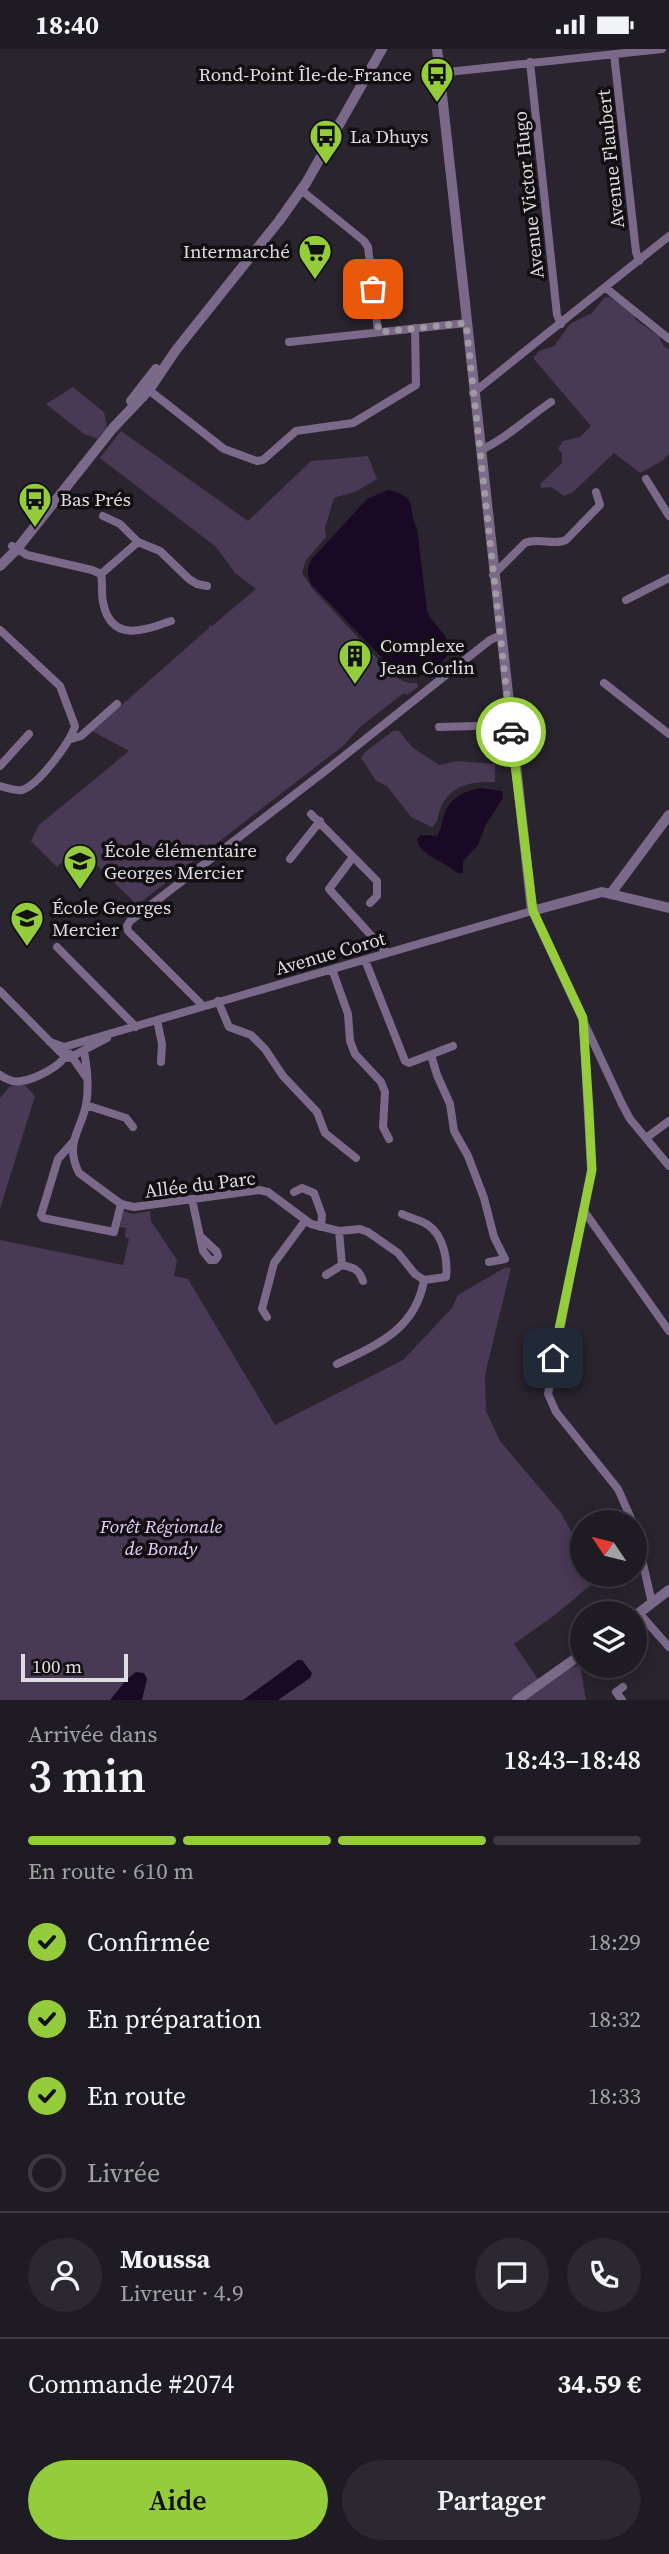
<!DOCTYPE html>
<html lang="fr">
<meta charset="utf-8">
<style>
body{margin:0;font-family:"Source Serif 4",serif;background:#2c282f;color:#f1f3f6;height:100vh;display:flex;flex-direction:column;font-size:26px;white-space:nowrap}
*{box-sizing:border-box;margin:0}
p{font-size:23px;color:#a1a1a5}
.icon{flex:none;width:38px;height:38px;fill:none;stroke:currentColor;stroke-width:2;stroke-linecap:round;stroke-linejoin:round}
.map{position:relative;height:1651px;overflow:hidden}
.details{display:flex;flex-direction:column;background:#1f1b22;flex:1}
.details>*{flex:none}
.needle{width:46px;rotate:305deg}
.tools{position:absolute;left:570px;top:1461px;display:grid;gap:14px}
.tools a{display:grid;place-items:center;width:77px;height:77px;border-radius:50%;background:#1f1b22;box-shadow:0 4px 18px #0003,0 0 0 2px #3c3940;font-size:35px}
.scale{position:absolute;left:21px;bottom:18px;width:107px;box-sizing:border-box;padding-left:7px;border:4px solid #dedbe1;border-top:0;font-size:19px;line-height:24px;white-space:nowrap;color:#dedbe1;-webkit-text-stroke:5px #110f12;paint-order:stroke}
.pin{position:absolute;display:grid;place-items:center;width:60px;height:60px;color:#fff;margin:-30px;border-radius:14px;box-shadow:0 4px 10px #0006}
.courier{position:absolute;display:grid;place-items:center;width:70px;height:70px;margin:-35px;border:5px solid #94cc3c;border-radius:50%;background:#fff;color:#222;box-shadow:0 2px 9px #0007}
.head em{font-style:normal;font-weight:600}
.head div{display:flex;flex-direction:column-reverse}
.head{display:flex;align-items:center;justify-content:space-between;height:119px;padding:0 28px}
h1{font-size:46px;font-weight:600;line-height:52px}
.bar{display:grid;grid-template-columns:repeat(4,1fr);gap:10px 7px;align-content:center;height:84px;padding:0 28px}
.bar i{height:9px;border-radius:5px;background:#3c3940}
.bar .current{background:#94cc3c}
.bar p{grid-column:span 4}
.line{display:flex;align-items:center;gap:18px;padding:0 28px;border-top:2px solid #3c3940}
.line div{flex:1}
.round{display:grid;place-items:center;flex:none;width:74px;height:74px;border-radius:37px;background:#2c282f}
ol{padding:0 28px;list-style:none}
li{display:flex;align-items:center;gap:21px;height:77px}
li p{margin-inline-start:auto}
li .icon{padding:7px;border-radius:50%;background:#94cc3c;color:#111;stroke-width:4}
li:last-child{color:#a1a1a5}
li i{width:38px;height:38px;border:4px solid #3c3940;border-radius:50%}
.action{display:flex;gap:14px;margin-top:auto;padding:14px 28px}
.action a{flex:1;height:80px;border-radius:42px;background:#94cc3c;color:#111;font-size:28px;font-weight:600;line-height:80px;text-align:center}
.action a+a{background:#2c282f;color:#f1f3f6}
.status{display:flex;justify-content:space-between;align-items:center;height:49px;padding:0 35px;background:#1f1b22;direction:ltr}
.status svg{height:19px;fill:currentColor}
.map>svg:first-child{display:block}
.green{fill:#483954}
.water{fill:#190924}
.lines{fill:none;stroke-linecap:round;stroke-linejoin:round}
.minor{stroke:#7a6989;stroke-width:8}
.tertiary{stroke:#7a6989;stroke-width:10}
.done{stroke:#9f9ba2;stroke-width:7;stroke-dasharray:0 12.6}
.route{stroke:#94cc3c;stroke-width:9}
.labels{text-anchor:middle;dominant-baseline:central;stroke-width:7;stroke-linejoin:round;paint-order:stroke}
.poi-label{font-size:19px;fill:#dedbe1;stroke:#110f12;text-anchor:start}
.street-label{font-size:19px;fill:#dedbe1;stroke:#110f12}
.park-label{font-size:19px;font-style:italic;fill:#e6cdfc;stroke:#110f12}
</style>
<div class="status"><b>18:40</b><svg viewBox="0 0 49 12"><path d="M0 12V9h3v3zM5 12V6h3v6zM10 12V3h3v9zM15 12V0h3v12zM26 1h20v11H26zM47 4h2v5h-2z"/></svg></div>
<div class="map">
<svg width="669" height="1651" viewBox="0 0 669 1651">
<rect width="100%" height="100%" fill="#29242d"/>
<!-- green -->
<path class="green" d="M610 248 633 265 636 271 659 287 664 298 669 300V405L662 412 640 424 614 404 572 444 564 447 551 438 541 439 540 435 562 414V404L558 400 563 392 580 388 591 377 533 309 539 302 554 297 570 275 592 264 604 249Z
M73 338 104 363 107 378 97 390 84 385 46 355Z
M121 382 248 472 311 412 368 407 377 430 357 442 334 449 325 479 326 488 306 511 302 524 312 539 387 620C397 629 403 635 417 634L418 638 407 646 404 644 360 678 344 696 137 856 78 798 57 818 31 792 39 776 129 702 92 682 209 579V576L212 577 256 540 235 524 216 498 100 409Z
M393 682H399L412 698 439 716 457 712 495 715V733C469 732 447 737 439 764 437 771 438 774 432 778L411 768 387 737 376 732 361 709 365 703Z
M25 1036 35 1047 0 1160V1049L10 1037Z
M123 1162 133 1165 150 1162 151 1172 177 1211 174 1227 188 1230 275 1376 403 1311 452 1259 458 1246 506 1218 511 1219 485 1326 486 1362 500 1392 561 1464 583 1503V1526H596L598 1530 556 1565 514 1595 538 1630 580 1616 586 1651H0V1191L123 1216 129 1190 125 1188 126 1179 120 1178Z"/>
<!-- water -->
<path class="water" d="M388 441C421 448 406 461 417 479L427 562C432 576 448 583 449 599 450 612 425 628 413 628 405 629 400 625 393 620L312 536C307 526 306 520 312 510L367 450Z
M479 739 502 742 503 749 486 775 478 796 463 812V824H457C446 812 420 808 417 790L421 786 437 787C442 780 441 774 444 766 450 749 463 743 479 739Z
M298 1611H302L312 1624 310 1629 278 1651H243Z
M136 1623 144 1624 147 1630 142 1651H110L127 1630Z"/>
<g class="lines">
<!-- minor -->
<path class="minor" d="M614 5 636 203 639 212
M530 13 557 266 561 275
M439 24 662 0
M301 141 364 192 368 198 378 283
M606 239 669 290
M289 293 466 274
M145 338 224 400 257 412 263 411 296 382 353 374 416 336 415 279
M473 344 669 187
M481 401C507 389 527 369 551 353
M646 430 669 467
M103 467 120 475 138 493 160 502 189 530 197 535 207 537
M12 497 27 506 92 521 101 525
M101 525C103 535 101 544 103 553 111 595 145 581 171 572
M101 525 138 493
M493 526 525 494C538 488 553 497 566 491L600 456 596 443
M626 551 669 529
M0 581 60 637 75 677C70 693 39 736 22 741 15 742 7 739 0 737
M604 634 669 685
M439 678 511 676
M71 690 81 687 117 655
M0 717 29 685
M311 765 377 832V847L370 854
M353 808 329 840 387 904
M290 810 320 772
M57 898 136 978
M365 911 405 1012 409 1014 453 997
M332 920 348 965 350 992 355 1005 381 1033 385 1043 383 1078 389 1090
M0 942 66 1009 71 1008 107 989
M218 952 229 978 251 986 265 1000 283 1027 317 1063 325 1084 356 1109
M203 957 128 882 127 877 130 872 329 719 490 591 501 586
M157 971 162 995 161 1013
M583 975 591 1121 548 1345 556 1363 618 1440 633 1474
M50 993 64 998 532 862 622 1055 630 1070 669 1117
M84 1002C87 1018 89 1040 86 1056 81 1082 64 1094 79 1124L121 1155 134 1158 259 1141 268 1143 311 1175 339 1182 360 1180 368 1183 398 1204 415 1225 424 1231 446 1228C448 1212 444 1187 428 1176 421 1171 410 1169 402 1165
M70 1005 86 1028
M431 1006 437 1026 450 1055 454 1082 468 1107 484 1149 494 1188 505 1210 489 1213
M0 1026C7 1031 14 1034 22 1032 35 1030 62 1017 66 1005
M86 1056 126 1069 133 1078
M646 1089 669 1072
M73 1093 58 1110 41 1166 43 1169 114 1183 121 1155
M294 1143 302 1139 314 1144 322 1166 321 1178
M192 1150 203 1202 210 1211H215L218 1207 217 1203 201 1188
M584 1162 669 1282
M339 1182 342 1216
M326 1226 342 1216C354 1219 359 1220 363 1232
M267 1268 262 1260 274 1214 305 1172
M337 1315C377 1296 416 1280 424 1231
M635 1480 652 1554
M639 1564 669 1598
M622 1651 616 1643 623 1638"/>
<!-- tertiary -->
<path class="tertiary" d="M437 0 532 862 602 843 669 859
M131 352 156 320
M0 517 17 500 113 379 149 341 176 301 279 172 306 134 382 0
M612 843 669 766
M635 1567 669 1541
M517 1651 583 1604"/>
</g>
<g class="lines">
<!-- done -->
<path class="done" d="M373 240 379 283 466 274 511 683"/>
<!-- route -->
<path class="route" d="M511 683 533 862 583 969 589 1062 592 1121 553 1309"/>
</g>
<!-- icons -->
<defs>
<symbol id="bus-pin" viewBox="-11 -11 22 30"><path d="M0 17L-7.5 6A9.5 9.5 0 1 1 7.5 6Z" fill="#94cc3c" stroke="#110f12"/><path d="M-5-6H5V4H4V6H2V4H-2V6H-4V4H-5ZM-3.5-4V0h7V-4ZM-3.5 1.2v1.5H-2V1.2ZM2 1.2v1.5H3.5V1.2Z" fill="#111"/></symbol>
<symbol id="supermarket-pin" viewBox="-11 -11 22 30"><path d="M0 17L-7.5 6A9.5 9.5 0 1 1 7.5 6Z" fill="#94cc3c" stroke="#110f12"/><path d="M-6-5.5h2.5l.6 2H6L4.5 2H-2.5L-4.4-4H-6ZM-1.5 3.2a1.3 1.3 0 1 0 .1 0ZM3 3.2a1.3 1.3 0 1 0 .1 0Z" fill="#111"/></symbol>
<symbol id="building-pin" viewBox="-11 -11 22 30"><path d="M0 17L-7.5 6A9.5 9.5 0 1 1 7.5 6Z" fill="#94cc3c" stroke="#110f12"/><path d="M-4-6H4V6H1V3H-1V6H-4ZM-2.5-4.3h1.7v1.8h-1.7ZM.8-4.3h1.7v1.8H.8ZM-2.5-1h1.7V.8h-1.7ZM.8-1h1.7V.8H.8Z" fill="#111"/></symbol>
<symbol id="school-pin" viewBox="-11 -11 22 30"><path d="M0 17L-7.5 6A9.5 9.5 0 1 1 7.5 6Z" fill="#94cc3c" stroke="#110f12"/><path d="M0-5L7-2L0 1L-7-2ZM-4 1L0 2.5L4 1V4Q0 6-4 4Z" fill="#111"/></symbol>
</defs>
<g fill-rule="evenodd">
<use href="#bus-pin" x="418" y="6" width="38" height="52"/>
<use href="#bus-pin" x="307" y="68" width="38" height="52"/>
<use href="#supermarket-pin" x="296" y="183" width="38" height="52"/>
<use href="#bus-pin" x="16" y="431" width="38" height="52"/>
<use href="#building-pin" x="336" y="588" width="38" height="52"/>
<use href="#school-pin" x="61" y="793" width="38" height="52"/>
<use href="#school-pin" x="8" y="850" width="38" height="52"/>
</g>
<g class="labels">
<!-- poi labels -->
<g class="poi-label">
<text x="412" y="25" text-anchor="end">Rond-Point Île-de-France</text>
<text x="350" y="87">La Dhuys</text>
<text x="290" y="202" text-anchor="end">Intermarché</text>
<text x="60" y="450">Bas Prés</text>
<text x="380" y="596">Complexe<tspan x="380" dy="22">Jean Corlin</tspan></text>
<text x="104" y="801">École élémentaire<tspan x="104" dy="22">Georges Mercier</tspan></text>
<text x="52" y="858">École Georges<tspan x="52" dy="22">Mercier</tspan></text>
</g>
<!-- street labels -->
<g class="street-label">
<text transform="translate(610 110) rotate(-96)">Avenue Flaubert</text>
<text transform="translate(528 146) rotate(-96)">Avenue Victor Hugo</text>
<text transform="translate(330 904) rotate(-16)">Avenue Corot</text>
<text transform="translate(200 1135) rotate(-7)">Allée du Parc</text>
</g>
<!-- park labels -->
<g class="park-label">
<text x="161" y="1477">Forêt Régionale<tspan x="161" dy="22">de Bondy</tspan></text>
</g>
</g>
</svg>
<div class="tools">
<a><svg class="needle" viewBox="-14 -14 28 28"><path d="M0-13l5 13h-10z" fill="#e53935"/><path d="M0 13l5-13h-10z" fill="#a1a1a5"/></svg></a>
<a><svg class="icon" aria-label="layers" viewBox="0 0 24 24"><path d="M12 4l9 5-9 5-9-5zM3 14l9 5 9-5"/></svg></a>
</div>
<div class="scale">100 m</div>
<div class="pin" style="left:373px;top:240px;background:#ea580c"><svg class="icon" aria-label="bag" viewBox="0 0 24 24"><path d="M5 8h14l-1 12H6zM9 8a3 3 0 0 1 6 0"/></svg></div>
<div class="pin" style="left:553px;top:1309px;background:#1f2937"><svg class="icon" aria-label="home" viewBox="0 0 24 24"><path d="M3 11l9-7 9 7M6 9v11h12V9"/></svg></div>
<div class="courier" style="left:511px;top:683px"><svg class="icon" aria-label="car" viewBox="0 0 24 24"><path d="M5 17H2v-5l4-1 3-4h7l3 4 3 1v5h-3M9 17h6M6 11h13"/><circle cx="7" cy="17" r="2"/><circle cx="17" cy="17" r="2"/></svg></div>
</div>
<section class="details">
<div class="head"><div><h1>3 min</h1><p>Arrivée dans</p></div><em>18:43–18:48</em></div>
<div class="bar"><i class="current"></i><i class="current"></i><i class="current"></i><i></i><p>En route · 610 m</p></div>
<ol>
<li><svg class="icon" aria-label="check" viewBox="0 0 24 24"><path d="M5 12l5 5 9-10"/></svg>Confirmée<p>18:29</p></li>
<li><svg class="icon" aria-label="check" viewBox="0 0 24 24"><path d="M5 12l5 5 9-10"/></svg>En préparation<p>18:32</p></li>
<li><svg class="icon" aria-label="check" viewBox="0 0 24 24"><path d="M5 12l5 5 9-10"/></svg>En route<p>18:33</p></li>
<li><i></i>Livrée</li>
</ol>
<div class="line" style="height:126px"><a class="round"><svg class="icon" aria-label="person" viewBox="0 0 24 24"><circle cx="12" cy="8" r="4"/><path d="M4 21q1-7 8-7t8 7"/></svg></a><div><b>Moussa</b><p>Livreur · 4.9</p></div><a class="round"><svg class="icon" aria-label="chat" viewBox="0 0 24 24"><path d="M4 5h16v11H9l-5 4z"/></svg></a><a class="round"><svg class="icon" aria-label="phone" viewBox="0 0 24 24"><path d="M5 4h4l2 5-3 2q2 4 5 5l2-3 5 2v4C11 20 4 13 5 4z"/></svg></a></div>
<div class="line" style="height:91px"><div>Commande #2074</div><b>34.59 €</b></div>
<div class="action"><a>Aide</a><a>Partager</a></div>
</section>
